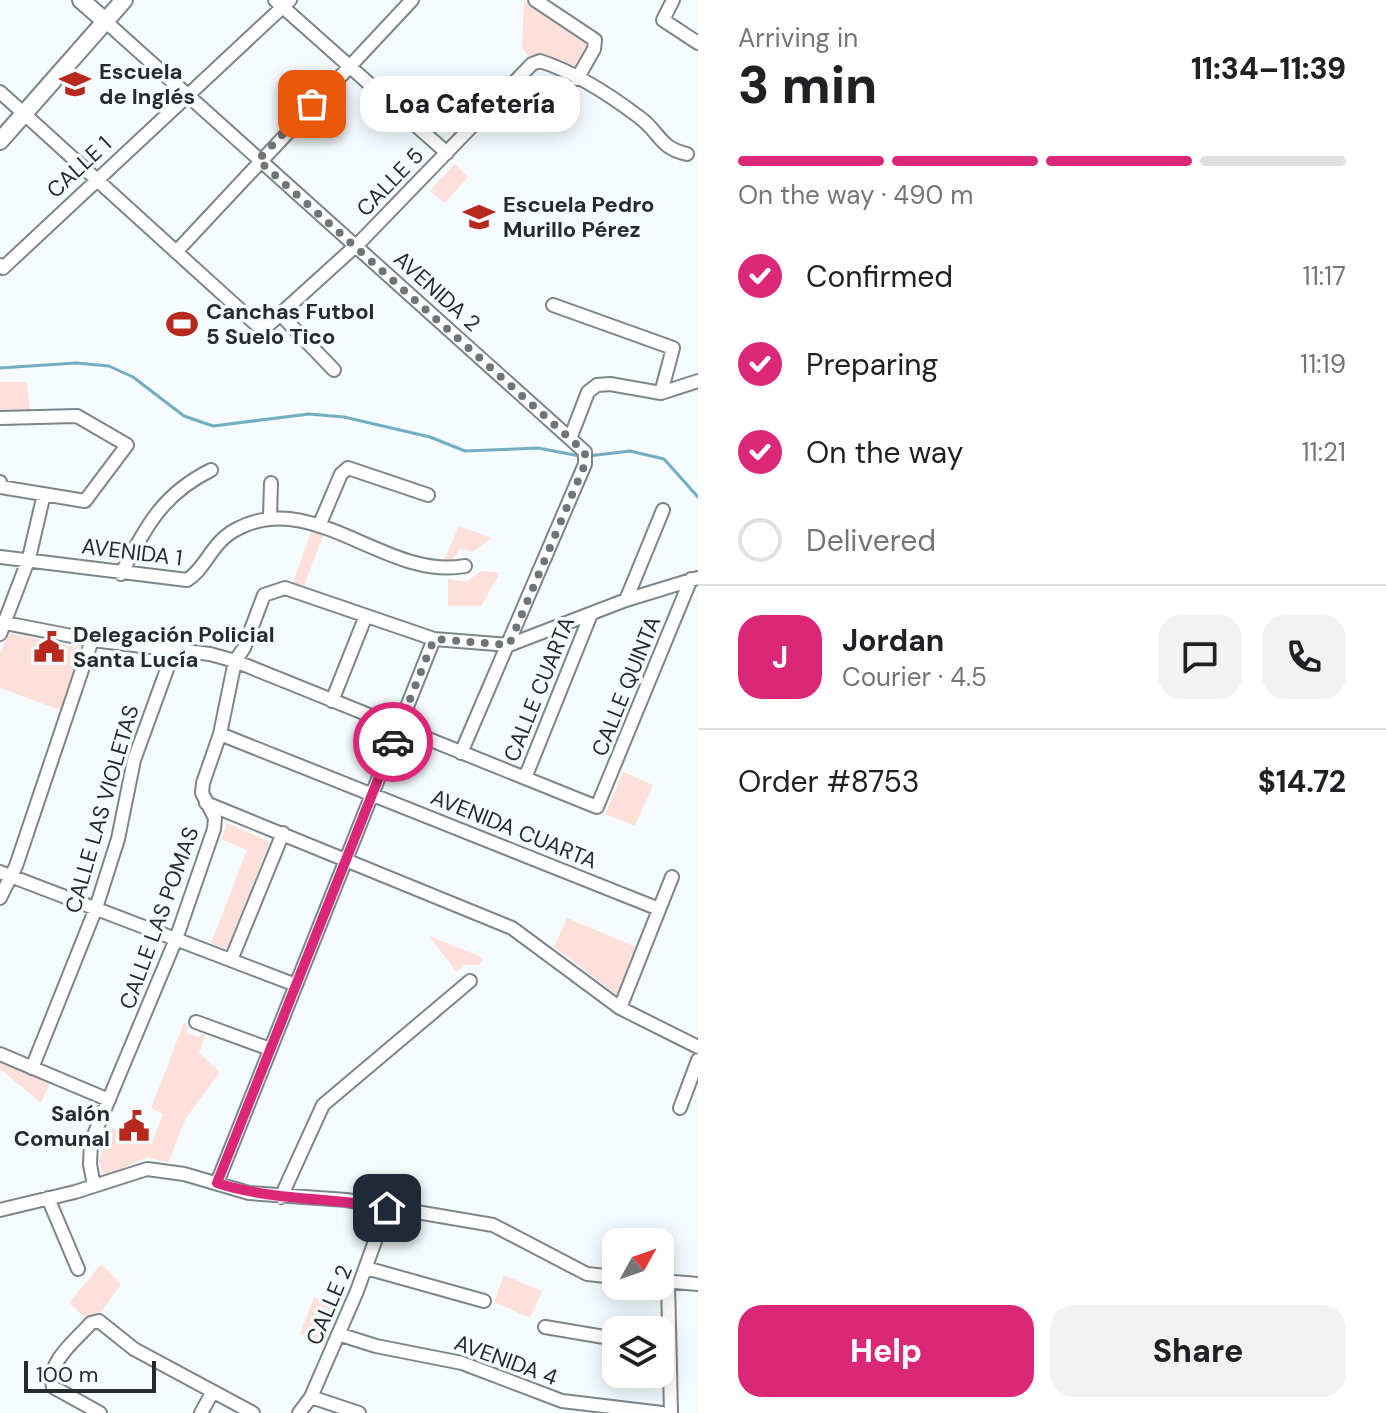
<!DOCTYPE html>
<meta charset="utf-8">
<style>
body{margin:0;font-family:"DM Sans",sans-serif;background:#f2f2f2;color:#202124;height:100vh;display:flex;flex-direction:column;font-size:30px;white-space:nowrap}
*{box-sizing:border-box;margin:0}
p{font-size:26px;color:#757577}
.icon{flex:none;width:44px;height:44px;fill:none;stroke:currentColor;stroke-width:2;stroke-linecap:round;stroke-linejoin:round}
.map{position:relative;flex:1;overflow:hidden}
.drawer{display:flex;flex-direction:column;background:#fff;width:688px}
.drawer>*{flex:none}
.needle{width:52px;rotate:50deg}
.tools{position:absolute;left:602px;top:1228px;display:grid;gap:16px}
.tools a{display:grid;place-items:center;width:72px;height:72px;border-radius:16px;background:#fff;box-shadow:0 4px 20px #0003;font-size:40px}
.scale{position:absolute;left:24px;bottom:20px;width:132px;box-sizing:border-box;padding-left:8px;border:4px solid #272b2c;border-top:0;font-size:22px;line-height:28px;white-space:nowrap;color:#272b2c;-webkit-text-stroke:6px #f5fbfe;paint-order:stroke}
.pin{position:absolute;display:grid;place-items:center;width:68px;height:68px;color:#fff;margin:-34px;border-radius:16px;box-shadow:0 4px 12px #0006}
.courier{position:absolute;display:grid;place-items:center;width:80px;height:80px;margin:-40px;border:6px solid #db2777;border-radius:50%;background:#fff;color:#222;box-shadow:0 2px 10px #0007}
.bubble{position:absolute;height:56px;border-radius:24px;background:#fff;box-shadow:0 4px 20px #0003;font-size:26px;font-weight:800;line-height:56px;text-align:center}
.headline em{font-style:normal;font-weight:800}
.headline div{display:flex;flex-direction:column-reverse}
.headline{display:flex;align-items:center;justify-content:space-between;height:136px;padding:0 40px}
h1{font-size:52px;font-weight:800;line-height:60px}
.bar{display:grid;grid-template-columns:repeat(4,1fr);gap:12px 8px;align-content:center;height:96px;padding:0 40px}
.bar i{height:10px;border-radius:6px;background:#e0e0e0}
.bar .on{background:#db2777}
.bar p{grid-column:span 4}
.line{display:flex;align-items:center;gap:20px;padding:0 40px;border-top:2px solid #e0e0e0}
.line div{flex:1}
.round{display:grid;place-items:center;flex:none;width:84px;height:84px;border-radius:24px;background:#f2f2f2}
ol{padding:0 40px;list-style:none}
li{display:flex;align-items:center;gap:24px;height:88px}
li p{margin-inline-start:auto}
li .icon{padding:8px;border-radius:50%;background:#db2777;color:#fff;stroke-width:4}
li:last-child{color:#757577}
li i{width:44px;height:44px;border:4px solid #e0e0e0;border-radius:50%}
.primary-button{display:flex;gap:16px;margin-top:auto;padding:16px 40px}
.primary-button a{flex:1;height:92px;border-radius:24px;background:#db2777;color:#fff;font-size:32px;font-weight:800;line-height:92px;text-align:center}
.primary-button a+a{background:#f2f2f2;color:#202124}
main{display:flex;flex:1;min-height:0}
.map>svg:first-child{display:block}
.green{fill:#fde0da}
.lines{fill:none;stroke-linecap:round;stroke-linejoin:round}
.stream{stroke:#72adc2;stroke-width:3}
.minor-casing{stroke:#7c868a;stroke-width:16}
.major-casing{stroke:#7c868a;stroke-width:20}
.minor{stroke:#fff;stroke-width:12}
.major{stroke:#fff;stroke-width:16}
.done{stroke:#6f7476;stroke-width:8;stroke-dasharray:0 14.4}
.route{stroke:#db2777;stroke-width:10}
.labels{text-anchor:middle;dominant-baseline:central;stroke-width:7;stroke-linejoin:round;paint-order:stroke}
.poi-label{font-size:22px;font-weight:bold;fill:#272b2c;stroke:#f5fbfe;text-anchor:start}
.street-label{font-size:22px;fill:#272b2c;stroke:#f5fbfe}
</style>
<main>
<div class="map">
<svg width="698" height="1413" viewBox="0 0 698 1413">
<rect width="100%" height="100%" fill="#f5fbfe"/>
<!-- green -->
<path class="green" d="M524 1 589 41 574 69 545 54 528 56 522 48Z
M454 164 468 177 445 203 430 191Z
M0 382H27L30 410 0 411Z
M459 526 492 538 473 552 460 549 447 567 442 565Z
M312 529 324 533 304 586 293 582Z
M481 571 500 573 481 606H448V579L466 582Z
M8 633 83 648 60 710 0 688V654Z
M623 772 653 785 635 826 605 814Z
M227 823 270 842 227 949 211 943 247 850 221 839Z
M567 918 641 949 620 997 554 947Z
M429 936 484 958 479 965H465L457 972Z
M184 1023 188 1026 187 1033 198 1037 206 1032 199 1053 220 1072 186 1118 168 1163 148 1157 109 1174H103L99 1161 109 1127 152 1143 163 1114 151 1108Z
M0 1060 51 1081 41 1103 0 1069Z
M101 1264 121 1284 98 1317 88 1320 69 1303Z
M504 1275 542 1291 530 1318 494 1302Z
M314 1297 335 1305 321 1342 300 1334Z"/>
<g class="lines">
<!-- stream -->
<path class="stream" d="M0 368 76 363 109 366 133 377 184 416 213 426 309 414 344 417 430 437 465 451 538 448 580 456
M588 456 630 451 664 459 698 497"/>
<defs>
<path id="minor" d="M275 0 447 153
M535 0 595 40 594 49 577 79
M673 0 663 20 698 43
M105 21 585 452V464L461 753
M0 92 258 326 265 328 361 241 532 64 540 61C574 72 610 95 639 117 660 132 659 148 687 154
M176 252 412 0
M0 265 3 268 290 0
M553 305 673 348 661 393
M282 316 334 370
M0 418 77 416 127 445 85 501 0 487V482
M571 436 588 392 597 385 610 384 661 393 698 381
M270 517 271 483
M319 526 341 474 348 468 428 495
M0 557 187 580C206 569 211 542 237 529 314 488 387 581 465 566
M121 574C147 526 161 495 211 470
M626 600 663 510
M0 622 92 640 210 654 235 661 597 807 691 579
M0 634 29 558 44 494
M332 701 365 618
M220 734 659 909
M525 778 591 614
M206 803 512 928 620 1008 698 1047
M0 872 296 985
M0 898 16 866 92 640
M231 960 283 833
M620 1008 672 877
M196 1022 270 1049
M0 1054 109 1100
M32 1068 96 908 118 839 134 760 174 650
M680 1108 698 1060
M217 1183 434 639
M94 1186 90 1164 91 1142 176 939 214 829 215 818 202 793 203 783 220 734 235 661 244 648 264 595 285 588 434 639 509 645 626 600 698 578
M281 1197 323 1105 470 981
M48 1198 78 1269
M0 1210 75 1192 147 1169 184 1174 249 1193 346 1200 493 1225 587 1274 616 1277
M366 1268 484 1301
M663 1281 698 1284
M668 1282 671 1413
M545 1327 616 1339
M338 1334 376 1346 462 1363 562 1401 662 1413
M311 1397 359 1413
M100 1413 53 1387C46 1362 76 1340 91 1323L99 1321 134 1349 253 1413
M201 1413 212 1393
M299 1413 311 1397 357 1291 387 1208"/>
<path id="major" d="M81 0 105 21
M0 141 124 0"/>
</defs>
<!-- minor casing -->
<use href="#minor" class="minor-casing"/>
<!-- major casing -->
<use href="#major" class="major-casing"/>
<!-- minor -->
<use href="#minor" class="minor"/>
<!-- major -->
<use href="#major" class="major"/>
</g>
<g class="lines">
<!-- done -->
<path class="done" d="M312 104 258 160 585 452V464L509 645 434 639 393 742"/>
<!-- route -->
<path class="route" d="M387 1208C330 1197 272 1201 217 1183L393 742"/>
</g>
<!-- icons -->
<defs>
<symbol id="university-bare" viewBox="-9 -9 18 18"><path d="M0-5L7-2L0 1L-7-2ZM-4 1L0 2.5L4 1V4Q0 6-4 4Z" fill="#b7291d" stroke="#f5fbfe" stroke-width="2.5" paint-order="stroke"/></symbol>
<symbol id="school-bare" viewBox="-9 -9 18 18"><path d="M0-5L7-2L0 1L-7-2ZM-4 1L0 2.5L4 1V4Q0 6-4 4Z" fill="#b7291d" stroke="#f5fbfe" stroke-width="2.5" paint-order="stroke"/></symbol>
<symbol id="stadium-bare" viewBox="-9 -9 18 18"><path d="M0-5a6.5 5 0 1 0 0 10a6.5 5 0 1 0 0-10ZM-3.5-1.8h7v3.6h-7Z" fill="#b7291d" stroke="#f5fbfe" stroke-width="2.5" paint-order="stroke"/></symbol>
<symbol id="civic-bare" viewBox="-9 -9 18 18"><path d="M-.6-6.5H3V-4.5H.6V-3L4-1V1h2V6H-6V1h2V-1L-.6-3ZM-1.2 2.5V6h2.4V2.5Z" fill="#b7291d" stroke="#f5fbfe" stroke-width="2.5" paint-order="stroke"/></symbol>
</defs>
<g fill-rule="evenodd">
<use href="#university-bare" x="53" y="62" width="44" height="44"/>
<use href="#school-bare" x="457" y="195" width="44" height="44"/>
<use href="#stadium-bare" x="160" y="302" width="44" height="44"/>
<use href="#civic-bare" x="27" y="625" width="44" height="44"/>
<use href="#civic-bare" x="112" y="1104" width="44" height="44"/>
</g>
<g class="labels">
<!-- poi labels -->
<g class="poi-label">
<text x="99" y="71">Escuela<tspan x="99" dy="25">de Inglés</tspan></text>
<text x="503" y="204">Escuela Pedro<tspan x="503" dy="25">Murillo Pérez</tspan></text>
<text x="206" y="311">Canchas Futbol<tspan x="206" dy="25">5 Suelo Tico</tspan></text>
<text x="73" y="634">Delegación Policial<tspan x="73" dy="25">Santa Lucía</tspan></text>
<text x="110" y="1113" text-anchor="end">Salón<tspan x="110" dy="25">Comunal</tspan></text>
</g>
<!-- street labels -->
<g class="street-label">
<text transform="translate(79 167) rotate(-43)">CALLE 1</text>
<text transform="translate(390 182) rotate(-46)">CALLE 5</text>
<text transform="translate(437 291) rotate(42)">AVENIDA 2</text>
<text transform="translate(132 552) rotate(7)">AVENIDA 1</text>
<text transform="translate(626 686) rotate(-68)">CALLE QUINTA</text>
<text transform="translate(539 689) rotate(-68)">CALLE CUARTA</text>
<text transform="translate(102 809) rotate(-74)">CALLE LAS VIOLETAS</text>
<text transform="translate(514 829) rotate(22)">AVENIDA CUARTA</text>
<text transform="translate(159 918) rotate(-70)">CALLE LAS POMAS</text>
<text transform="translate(329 1305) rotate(-67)">CALLE 2</text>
<text transform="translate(506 1360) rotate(20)">AVENIDA 4</text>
</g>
</g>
</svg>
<div class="tools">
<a><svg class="needle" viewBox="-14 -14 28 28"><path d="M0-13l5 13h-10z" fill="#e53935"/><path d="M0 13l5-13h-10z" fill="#757577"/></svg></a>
<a><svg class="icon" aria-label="layers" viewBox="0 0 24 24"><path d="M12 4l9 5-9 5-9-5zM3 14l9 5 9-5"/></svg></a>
</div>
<div class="scale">100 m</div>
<div class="pin" style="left:312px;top:104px;background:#ea580c"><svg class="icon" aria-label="bag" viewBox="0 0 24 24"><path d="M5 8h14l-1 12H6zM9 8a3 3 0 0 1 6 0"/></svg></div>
<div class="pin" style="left:387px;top:1208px;background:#1f2937"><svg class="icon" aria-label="home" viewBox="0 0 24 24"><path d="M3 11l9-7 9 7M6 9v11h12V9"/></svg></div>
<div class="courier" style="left:393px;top:742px"><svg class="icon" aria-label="car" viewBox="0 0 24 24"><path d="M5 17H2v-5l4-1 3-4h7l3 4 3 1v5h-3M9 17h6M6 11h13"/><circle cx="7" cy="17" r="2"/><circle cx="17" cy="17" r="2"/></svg></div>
<div class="bubble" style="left:360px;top:76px;width:220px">Loa Cafetería</div>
</div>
<section class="drawer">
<div class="headline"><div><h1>3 min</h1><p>Arriving in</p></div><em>11:34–11:39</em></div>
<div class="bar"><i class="on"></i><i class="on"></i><i class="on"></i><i></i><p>On the way · 490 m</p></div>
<ol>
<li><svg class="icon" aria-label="check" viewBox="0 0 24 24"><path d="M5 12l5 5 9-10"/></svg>Confirmed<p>11:17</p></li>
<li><svg class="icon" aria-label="check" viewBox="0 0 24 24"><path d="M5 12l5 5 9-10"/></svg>Preparing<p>11:19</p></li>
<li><svg class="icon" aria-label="check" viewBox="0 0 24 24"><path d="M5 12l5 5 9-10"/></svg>On the way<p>11:21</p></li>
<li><i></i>Delivered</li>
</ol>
<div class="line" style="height:144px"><b class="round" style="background:#db2777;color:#fff">J</b><div><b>Jordan</b><p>Courier · 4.5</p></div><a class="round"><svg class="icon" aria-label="chat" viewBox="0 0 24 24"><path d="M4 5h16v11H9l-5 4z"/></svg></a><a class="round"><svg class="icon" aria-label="phone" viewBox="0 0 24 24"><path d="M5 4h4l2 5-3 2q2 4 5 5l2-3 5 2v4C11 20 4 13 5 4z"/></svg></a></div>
<div class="line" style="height:104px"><div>Order #8753</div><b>$14.72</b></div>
<div class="primary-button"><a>Help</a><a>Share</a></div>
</section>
</main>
